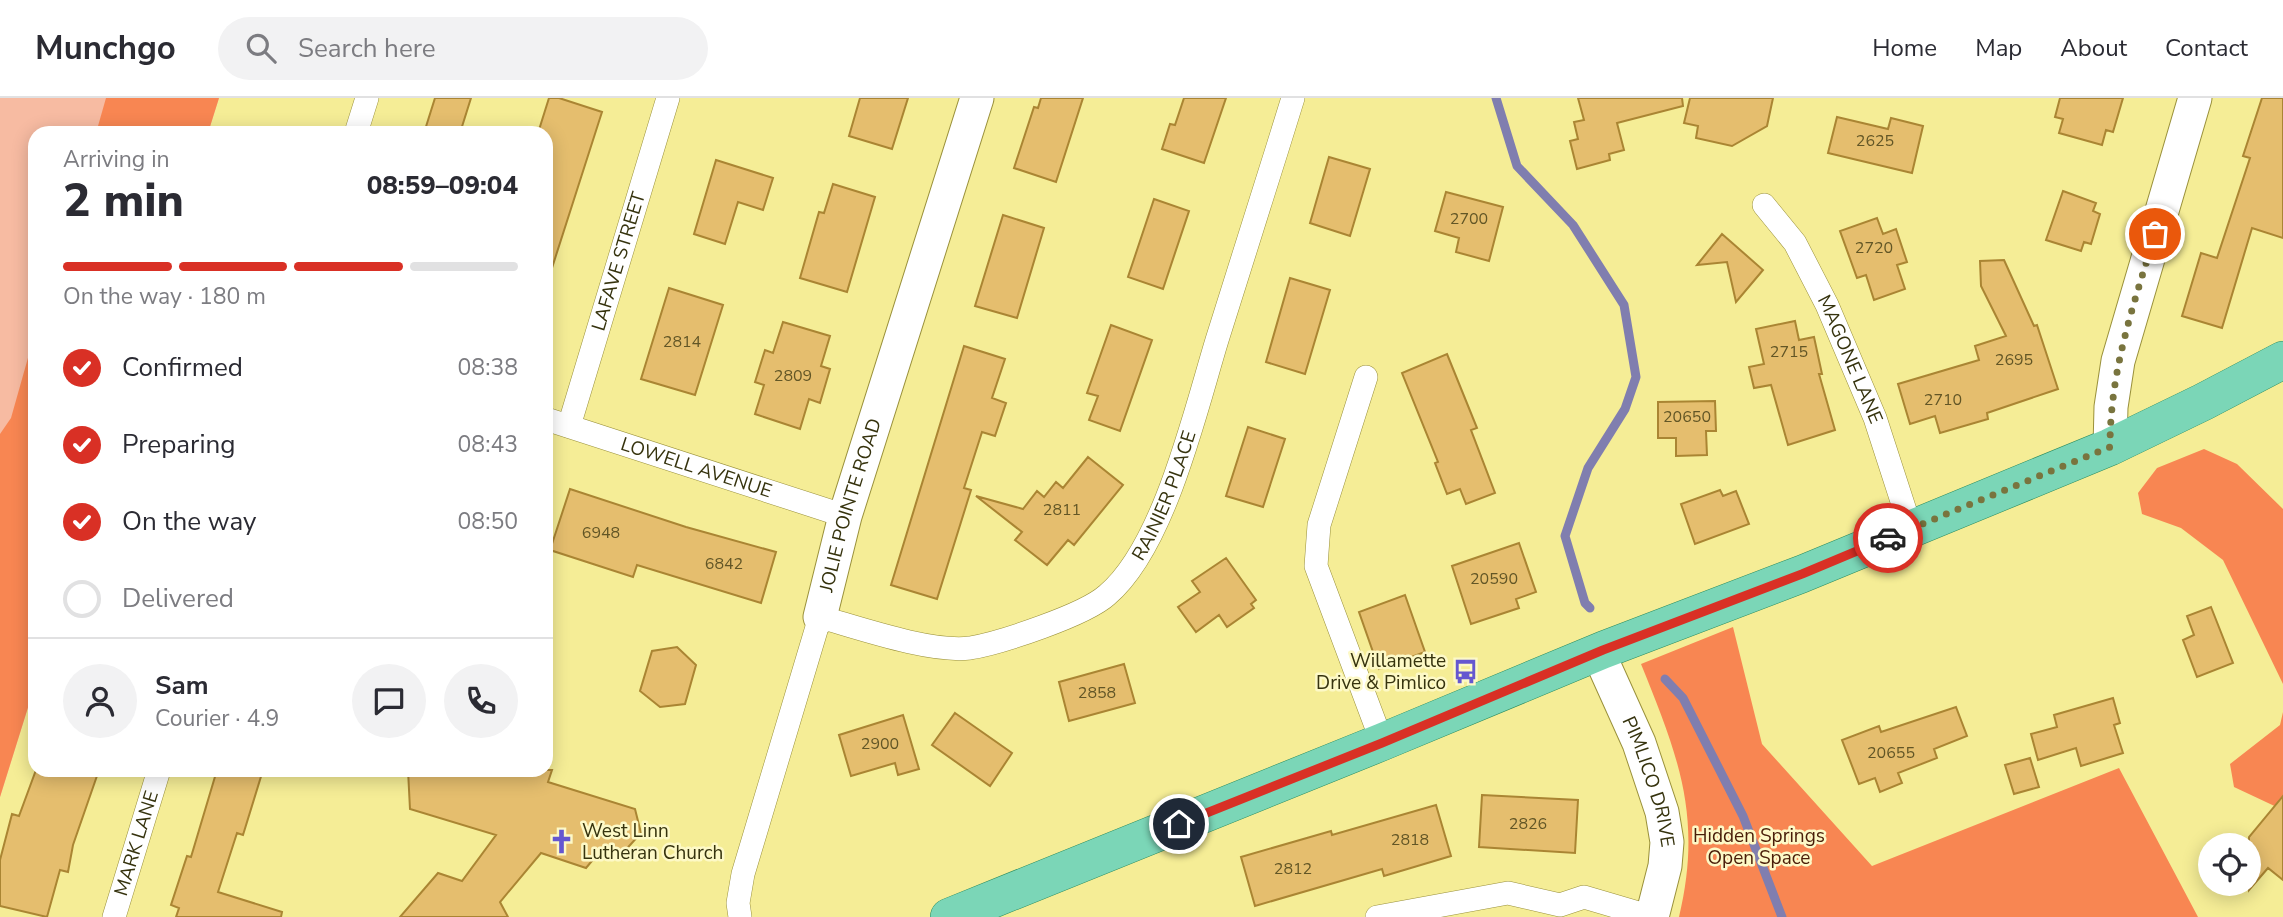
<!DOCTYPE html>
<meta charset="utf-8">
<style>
body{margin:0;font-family:"Nunito Sans",sans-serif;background:#f2f2f3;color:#2b2b33;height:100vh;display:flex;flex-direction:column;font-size:26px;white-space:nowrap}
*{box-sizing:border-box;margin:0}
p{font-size:23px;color:#7c7c81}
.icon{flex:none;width:38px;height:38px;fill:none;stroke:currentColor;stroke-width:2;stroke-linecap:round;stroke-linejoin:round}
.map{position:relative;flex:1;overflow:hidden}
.details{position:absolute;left:28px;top:28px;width:525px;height:651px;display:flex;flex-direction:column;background:#fff;border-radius:21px;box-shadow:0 4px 18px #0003}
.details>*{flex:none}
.fabs{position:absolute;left:2198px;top:735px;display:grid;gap:14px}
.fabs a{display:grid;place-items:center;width:63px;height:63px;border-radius:50%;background:#fff;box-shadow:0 4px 18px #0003;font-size:35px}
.pin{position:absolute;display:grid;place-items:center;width:60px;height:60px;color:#fff;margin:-30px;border:4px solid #fff;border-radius:50%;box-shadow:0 2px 7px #0007}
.courier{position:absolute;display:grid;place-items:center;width:70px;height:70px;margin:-35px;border:5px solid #d93025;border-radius:50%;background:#fff;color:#222;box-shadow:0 2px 9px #0007}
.summary em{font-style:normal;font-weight:800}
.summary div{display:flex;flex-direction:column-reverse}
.summary{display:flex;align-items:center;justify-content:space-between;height:119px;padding:0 35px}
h1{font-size:46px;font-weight:800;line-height:52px}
.bar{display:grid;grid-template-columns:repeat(4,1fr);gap:10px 7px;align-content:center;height:84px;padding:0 35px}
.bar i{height:9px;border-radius:5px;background:#e1e1e2}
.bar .selected{background:#d93025}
.bar p{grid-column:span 4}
.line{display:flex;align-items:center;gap:18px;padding:0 35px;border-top:2px solid #e1e1e2}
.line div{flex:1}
.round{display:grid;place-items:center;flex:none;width:74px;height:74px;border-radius:37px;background:#f2f2f3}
ol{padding:0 35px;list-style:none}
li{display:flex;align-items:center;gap:21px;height:77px}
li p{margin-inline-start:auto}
li .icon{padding:7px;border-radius:50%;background:#d93025;color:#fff;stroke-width:4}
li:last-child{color:#7c7c81}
li i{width:38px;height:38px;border:4px solid #e1e1e2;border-radius:50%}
header{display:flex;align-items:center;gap:42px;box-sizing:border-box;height:98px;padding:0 35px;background:#fff;border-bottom:2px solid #e1e1e2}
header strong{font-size:33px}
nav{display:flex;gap:38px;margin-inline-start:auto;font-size:24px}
.search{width:490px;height:63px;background:#f2f2f3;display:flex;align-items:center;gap:18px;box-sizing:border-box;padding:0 24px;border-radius:38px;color:#7c7c81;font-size:26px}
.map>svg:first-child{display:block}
.green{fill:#f7bba2}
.forest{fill:#f88652}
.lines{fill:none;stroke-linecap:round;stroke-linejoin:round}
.stream{stroke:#807eaf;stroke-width:9}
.building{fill:#e5be6e;stroke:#aa8533;stroke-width:2}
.street-casing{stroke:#9a913b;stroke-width:24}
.secondary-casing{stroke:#9a913b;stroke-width:35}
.primary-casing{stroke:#2a8b5d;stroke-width:38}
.street{stroke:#fff;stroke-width:23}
.secondary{stroke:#fff;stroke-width:33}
.primary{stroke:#7bd6b7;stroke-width:37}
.done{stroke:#79743e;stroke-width:7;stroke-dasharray:0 12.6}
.route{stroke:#d93025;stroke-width:9}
.labels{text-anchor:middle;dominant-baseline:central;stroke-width:5;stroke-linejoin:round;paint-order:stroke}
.number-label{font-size:16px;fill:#625626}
.street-label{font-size:19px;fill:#36330e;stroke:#fdf9c7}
.poi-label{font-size:19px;fill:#36330e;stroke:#fdf9c7;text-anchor:end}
.park-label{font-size:19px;fill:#491d08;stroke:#fdf9c7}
</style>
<header>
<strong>Munchgo</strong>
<div class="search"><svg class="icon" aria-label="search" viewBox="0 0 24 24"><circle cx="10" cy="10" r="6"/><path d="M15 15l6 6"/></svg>Search here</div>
<nav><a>Home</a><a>Map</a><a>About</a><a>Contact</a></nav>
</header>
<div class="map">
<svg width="2283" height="819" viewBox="0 0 2283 819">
<rect width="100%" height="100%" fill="#f5ed96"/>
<!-- green -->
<path class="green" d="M0 0H219L208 35H35V587L0 699Z"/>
<!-- forest -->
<path class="forest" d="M106 0H219L208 35H96Z
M35 235V587L0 699V336L11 320Z
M2204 351 2237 366 2283 411V586L2223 462 2181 430 2142 416 2138 395 2157 370Z
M1733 529 1762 646 1872 768 2119 670 2198 819H1679C1703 718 1678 658 1641 566Z
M2283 614V712L2234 689 2230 666 2280 627Z"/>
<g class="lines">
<!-- stream -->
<path class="stream" d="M1496 0 1517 68 1573 127 1624 207 1636 279 1625 311 1588 370 1565 438 1585 505 1590 510
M1665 581 1683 600 1743 718 1782 819"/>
</g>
<!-- building -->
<path class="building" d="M435 0H471L460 35H424Z
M549 0H559L602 14 551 173 546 172V35H538Z
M860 0H908L892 51 849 38Z
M1041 0H1083L1056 84 1014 70 1034 9 1038 10Z
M1184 0H1226L1204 65 1162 51 1170 26 1175 27Z
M1578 0H1682L1683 8 1617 25 1624 52 1609 56 1610 62 1577 71 1570 43 1578 41 1574 24 1584 22Z
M1690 0H1773L1767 28 1732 48 1696 40 1698 28 1684 25Z
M2060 0H2123L2113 34 2106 32 2102 47 2059 35 2063 21 2055 19Z
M2262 0H2283V140L2252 130 2222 230 2182 218 2201 155 2217 160 2250 60 2243 58Z
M1837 19 1888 31 1891 20 1923 28 1912 75 1828 55Z
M1329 59 1370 71 1350 138 1310 125Z
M716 62 773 80 763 112 738 104 725 146 694 136Z
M833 86 875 99 847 194 800 180 819 114 824 115Z
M2063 93 2096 105 2093 113 2100 116 2091 146 2084 144 2081 153 2046 142Z
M1446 94 1503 109 1489 163 1456 154 1459 140 1435 133Z
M1154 101 1189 113 1163 191 1128 179Z
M1003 117 1044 130 1017 220 975 208Z
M1877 120 1883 136 1896 131 1907 164 1897 167 1905 191 1874 202 1866 177 1857 180 1840 133Z
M1722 136 1763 172 1736 204 1727 164 1697 167Z
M2004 162 2034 228 2037 227 2058 291 1987 315 1988 321 1940 335 1935 318 1910 326 1898 286 1979 262 1975 248 2006 238 1981 188 1980 163Z
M1290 180 1330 192 1305 276 1266 264Z
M669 190 723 207 695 297 641 281Z
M1795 223 1799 242 1814 239 1822 276H1819L1835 332 1788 347 1771 287 1754 290 1749 269 1764 266 1756 231Z
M783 224 830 238 821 268 830 271 820 305 809 301 800 331 755 316 764 287 755 284 765 252 773 255Z
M1111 227 1152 242 1120 333 1089 322 1098 298 1087 295Z
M964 248 1005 261 992 300 1006 305 995 338 982 334 964 390 971 392 937 501 891 487Z
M1447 256 1477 330 1471 332 1495 395 1466 406 1460 391 1447 396 1435 365 1438 364 1402 275Z
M1715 303 1716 333H1706L1707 357 1676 358V340H1658V304Z
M1248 329 1285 341 1263 409 1226 398Z
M1088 359 1123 387 1074 447 1068 442 1047 467 1015 442 1022 434 976 398 1023 411 1037 393 1044 399 1056 384 1063 390Z
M570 391 686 429 776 454 761 505 637 467 633 479 550 452Z
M1720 392 1723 398 1736 393 1749 426 1695 446 1681 406Z
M1519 445 1536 494 1516 501 1519 510 1471 526 1452 468Z
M1226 460 1256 502 1251 506 1254 510 1227 529 1219 517 1196 534 1178 509 1200 494 1192 483Z
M1405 497 1425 554 1379 571 1359 514Z
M2211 509 2233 565 2197 579 2183 542 2194 537 2187 518Z
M677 549 696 567 685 606 660 609 640 593 652 553Z
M1124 566 1135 605 1069 623 1059 584Z
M2113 600 2120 625 2114 627 2123 655 2081 668 2076 650 2038 662 2031 636 2057 629 2054 617Z
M1956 609 1967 638 1934 651 1937 660 1898 675 1902 685 1880 694 1875 680 1859 686 1842 642 1879 628 1881 634Z
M955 615 1012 655 990 688 932 647Z
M903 617 919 671 898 677 895 665 851 678 839 637Z
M2030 660 2039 689 2014 696 2005 667Z
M36 672H99L73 747 68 774 60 772 47 819 0 808V762L12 716 19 718Z
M217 672H263L243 737 237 735 218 794 282 814 281 819H176L179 810 171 807 187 758 191 759Z
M408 672H552L548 684 635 711 641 735 621 757 602 751 586 770 541 755 500 804 508 819H400L438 775 462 783 496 737 410 711Z
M1482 697 1578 702 1575 755 1479 749Z
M2283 698V782L2268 770 2249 792V739Z
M1436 707 1451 758 1384 778 1382 771 1255 808 1241 759 1331 733 1332 737Z"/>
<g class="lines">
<defs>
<g id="street">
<path d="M356 35 367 0"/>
<path id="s1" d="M1764 107 1795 145 1827 207 1875 320 1911 431"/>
<path d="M1366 279 1319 427 1316 468 1382 644"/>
<path id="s2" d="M546 321 845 418"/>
<path id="s3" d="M569 328 668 0"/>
<path id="s4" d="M114 819 159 672"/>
<path id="s5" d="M740 819 738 805 743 776 820 519C859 530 931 555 970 550 1000 545 1085 517 1107 497 1164 449 1195 314 1217 242 1242 162 1268 81 1293 0"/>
<path d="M1377 819 1508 795 1560 807 1584 799 1652 819"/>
</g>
<g id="secondary">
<path d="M2110 349 2111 309 2118 263 2195 0"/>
<path id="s6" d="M820 519 845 418 977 0"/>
<path id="s7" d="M1598 554 1639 645 1662 714 1667 744 1665 768 1652 819"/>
</g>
<path id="primary" d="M949 819 1382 644 1603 552 1802 476 2110 349 2203 304 2283 262"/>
</defs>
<!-- street casing -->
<use href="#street" class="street-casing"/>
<!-- secondary casing -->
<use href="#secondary" class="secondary-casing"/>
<!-- primary casing -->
<use href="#primary" class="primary-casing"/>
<!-- street -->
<use href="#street" class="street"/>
<!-- secondary -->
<use href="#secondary" class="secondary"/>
<!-- primary -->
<use href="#primary" class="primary"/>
</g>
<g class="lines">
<!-- done -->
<path class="done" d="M1888 440 2110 349C2110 272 2133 209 2155 136"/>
<!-- route -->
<path class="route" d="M1179 726 1382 645 1603 552 1802 476 1888 440"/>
</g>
<!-- icons -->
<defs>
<symbol id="bus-bare" viewBox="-9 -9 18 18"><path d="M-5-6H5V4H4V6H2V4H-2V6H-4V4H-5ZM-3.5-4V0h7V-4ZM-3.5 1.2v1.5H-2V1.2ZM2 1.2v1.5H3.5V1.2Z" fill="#6557d0" stroke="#fdf9c7" stroke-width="2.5" paint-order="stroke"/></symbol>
<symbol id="church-bare" viewBox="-9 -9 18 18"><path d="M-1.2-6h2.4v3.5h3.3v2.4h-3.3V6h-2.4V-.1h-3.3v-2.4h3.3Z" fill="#6557d0" stroke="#fdf9c7" stroke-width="2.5" paint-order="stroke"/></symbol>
</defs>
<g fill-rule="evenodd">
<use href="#bus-bare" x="1448" y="556" width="35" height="35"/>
<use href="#church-bare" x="544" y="726" width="35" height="35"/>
</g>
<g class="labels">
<!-- number labels -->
<g class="number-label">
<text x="1875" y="43">2625</text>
<text x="1469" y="121">2700</text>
<text x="1874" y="150">2720</text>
<text x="682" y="244">2814</text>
<text x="1789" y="254">2715</text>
<text x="2014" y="262">2695</text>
<text x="793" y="278">2809</text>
<text x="1943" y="302">2710</text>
<text x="1687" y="319">20650</text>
<text x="1062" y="412">2811</text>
<text x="601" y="435">6948</text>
<text x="724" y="466">6842</text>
<text x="1494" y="481">20590</text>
<text x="1097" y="595">2858</text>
<text x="880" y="646">2900</text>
<text x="1891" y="655">20655</text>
<text x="1528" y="726">2826</text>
<text x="1410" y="742">2818</text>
<text x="1293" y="771">2812</text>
</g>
<!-- street labels -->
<g class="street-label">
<text stroke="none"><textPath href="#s3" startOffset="172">LAFAVE STREET</textPath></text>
<text stroke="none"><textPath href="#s1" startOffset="178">MAGONE LANE</textPath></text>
<text stroke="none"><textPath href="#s2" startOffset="158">LOWELL AVENUE</textPath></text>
<text stroke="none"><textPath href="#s5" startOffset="730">RAINIER PLACE</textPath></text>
<text stroke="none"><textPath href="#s6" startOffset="116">JOLIE POINTE ROAD</textPath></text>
<text stroke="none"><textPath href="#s7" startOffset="140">PIMLICO DRIVE</textPath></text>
<text stroke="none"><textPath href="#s4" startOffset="77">MARK LANE</textPath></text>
</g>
<!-- poi labels -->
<g class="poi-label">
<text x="1446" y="563">Willamette<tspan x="1446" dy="22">Drive &amp; Pimlico</tspan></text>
<text x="582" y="733" text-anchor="start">West Linn<tspan x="582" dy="22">Lutheran Church</tspan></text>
</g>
<!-- park labels -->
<g class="park-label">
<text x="1759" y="738">Hidden Springs<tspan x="1759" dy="22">Open Space</tspan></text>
</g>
</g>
</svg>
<div class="fabs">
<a><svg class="icon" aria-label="locate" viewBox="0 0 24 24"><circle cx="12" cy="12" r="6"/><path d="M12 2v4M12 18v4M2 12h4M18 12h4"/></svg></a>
</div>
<div class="pin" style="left:2155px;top:136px;background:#ea580c"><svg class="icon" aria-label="bag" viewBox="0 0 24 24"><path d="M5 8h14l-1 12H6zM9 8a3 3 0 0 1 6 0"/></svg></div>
<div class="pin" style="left:1179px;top:726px;background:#1f2937"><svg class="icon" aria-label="home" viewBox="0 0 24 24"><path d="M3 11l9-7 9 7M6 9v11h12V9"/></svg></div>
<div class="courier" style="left:1888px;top:440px"><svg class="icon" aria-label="car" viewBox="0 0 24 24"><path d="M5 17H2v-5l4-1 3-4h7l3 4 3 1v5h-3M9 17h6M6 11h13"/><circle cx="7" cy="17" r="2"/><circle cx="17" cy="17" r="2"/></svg></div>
<section class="details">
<div class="summary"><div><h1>2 min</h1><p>Arriving in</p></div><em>08:59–09:04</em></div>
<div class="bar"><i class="selected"></i><i class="selected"></i><i class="selected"></i><i></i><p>On the way · 180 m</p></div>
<ol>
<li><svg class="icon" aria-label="check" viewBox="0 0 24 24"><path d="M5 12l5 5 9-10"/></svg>Confirmed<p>08:38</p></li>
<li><svg class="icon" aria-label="check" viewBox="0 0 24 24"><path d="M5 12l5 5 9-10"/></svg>Preparing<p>08:43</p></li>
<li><svg class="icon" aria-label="check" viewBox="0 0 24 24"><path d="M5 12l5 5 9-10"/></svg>On the way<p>08:50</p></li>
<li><i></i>Delivered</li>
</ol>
<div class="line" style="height:126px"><a class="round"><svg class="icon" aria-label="person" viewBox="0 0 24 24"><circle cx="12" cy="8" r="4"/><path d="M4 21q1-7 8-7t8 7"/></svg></a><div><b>Sam</b><p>Courier · 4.9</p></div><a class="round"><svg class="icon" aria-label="chat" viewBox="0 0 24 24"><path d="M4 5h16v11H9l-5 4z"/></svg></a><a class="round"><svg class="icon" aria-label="phone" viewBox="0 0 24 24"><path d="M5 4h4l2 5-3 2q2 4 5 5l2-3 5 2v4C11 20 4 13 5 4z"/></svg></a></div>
</section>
</div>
